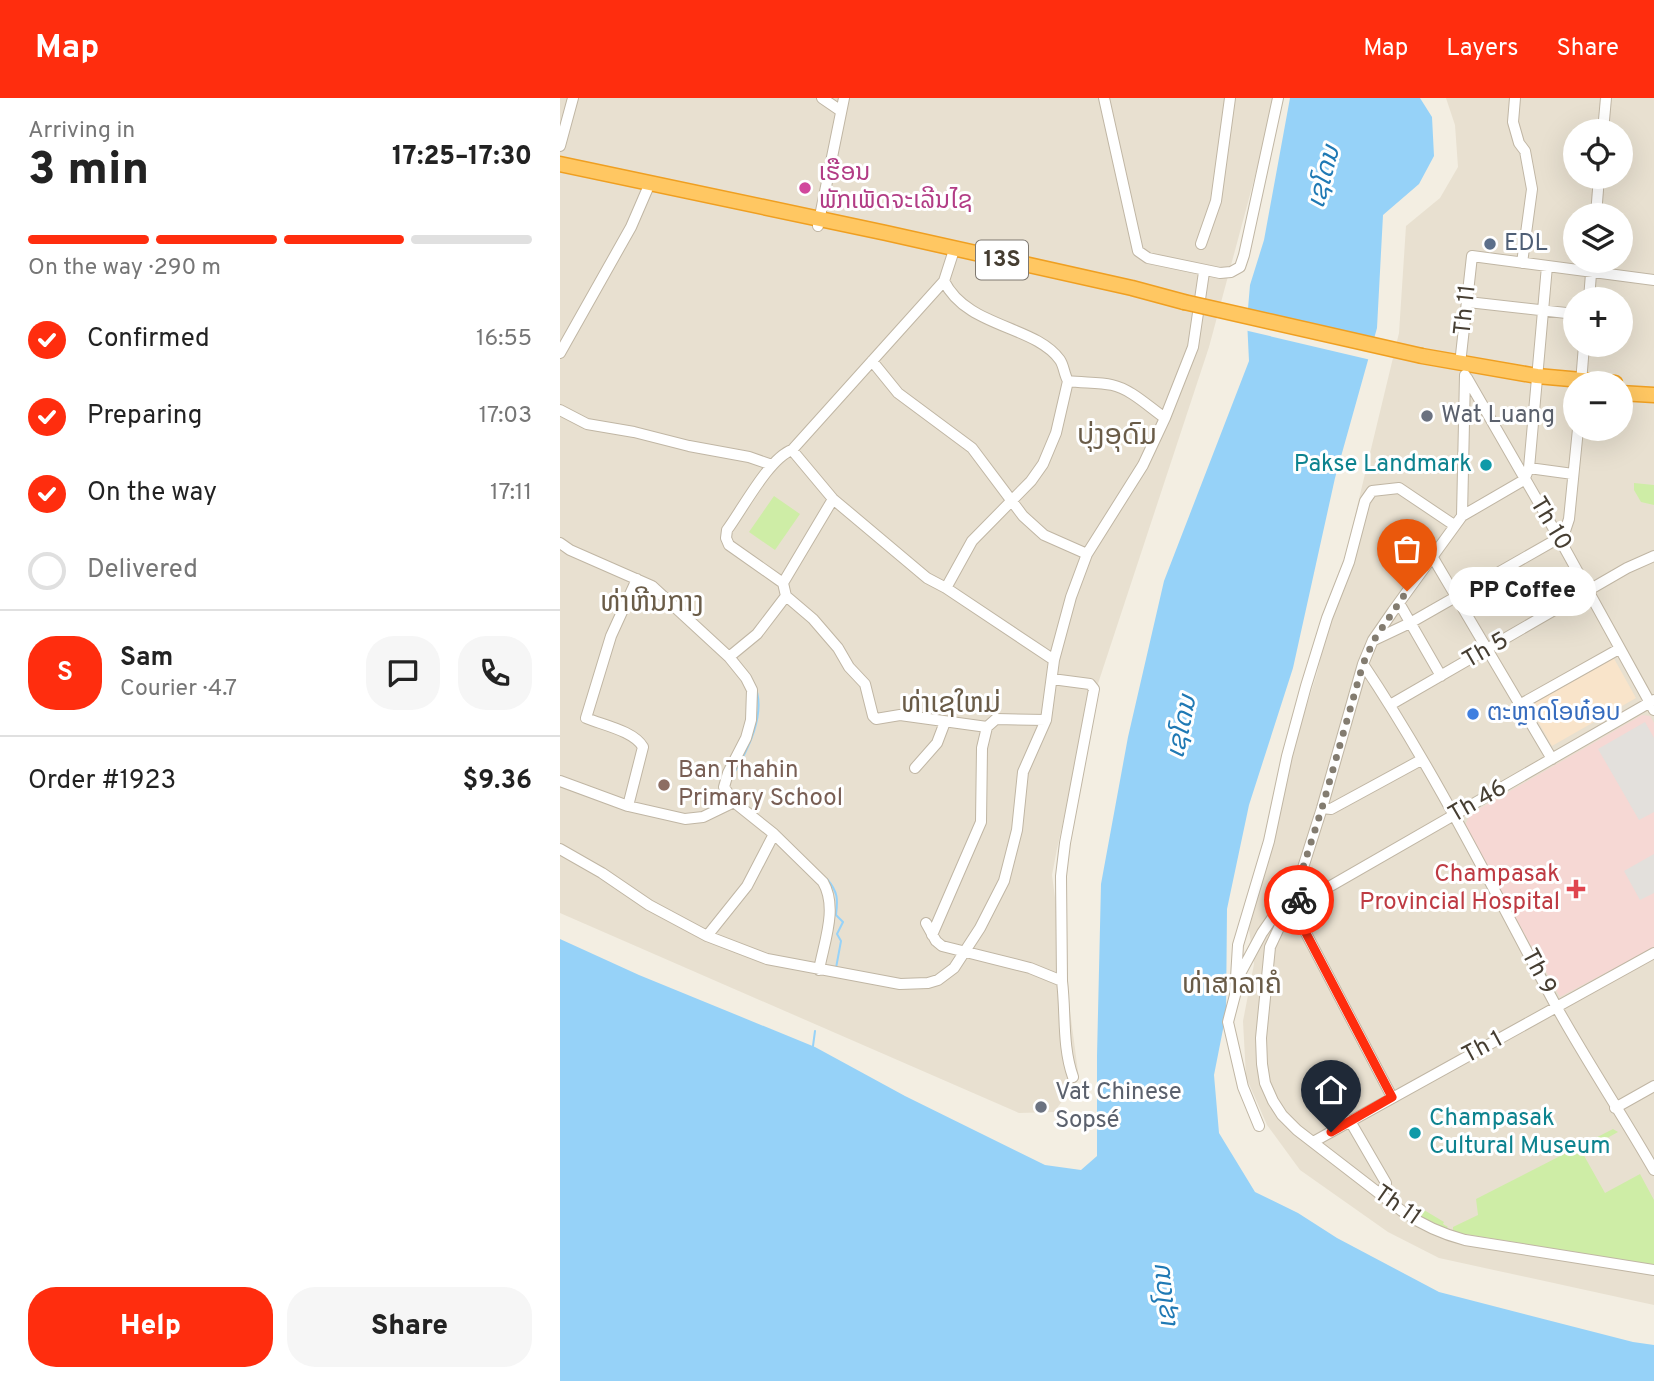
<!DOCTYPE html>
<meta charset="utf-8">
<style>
body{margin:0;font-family:Overpass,"Noto Sans Lao",sans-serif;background:#f6f6f6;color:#222;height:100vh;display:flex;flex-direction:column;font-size:26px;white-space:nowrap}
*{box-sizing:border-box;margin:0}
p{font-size:23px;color:#767676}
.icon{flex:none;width:38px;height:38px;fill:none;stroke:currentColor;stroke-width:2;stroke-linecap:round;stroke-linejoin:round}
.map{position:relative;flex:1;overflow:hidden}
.panel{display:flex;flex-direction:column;background:#fff;width:560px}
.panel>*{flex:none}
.buttons{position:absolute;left:1003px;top:21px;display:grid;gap:14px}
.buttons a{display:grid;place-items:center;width:70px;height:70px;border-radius:50%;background:#fff;box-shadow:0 7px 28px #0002;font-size:35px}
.pin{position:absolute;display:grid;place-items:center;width:60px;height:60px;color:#fff;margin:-72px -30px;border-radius:50% 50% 50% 0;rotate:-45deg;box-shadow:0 0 7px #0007}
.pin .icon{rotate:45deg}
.courier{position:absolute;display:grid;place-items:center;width:70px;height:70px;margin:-35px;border:5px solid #ff2d0e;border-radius:50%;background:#fff;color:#222;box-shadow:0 2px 9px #0007}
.bubble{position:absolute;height:49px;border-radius:24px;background:#fff;box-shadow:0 7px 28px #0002;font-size:23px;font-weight:800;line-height:49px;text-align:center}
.summary em{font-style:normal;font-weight:800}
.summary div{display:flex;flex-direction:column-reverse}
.summary{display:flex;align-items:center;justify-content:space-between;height:119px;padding:0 28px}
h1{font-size:46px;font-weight:800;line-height:52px}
.bar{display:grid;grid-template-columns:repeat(4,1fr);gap:10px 7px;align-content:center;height:84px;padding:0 28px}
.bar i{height:9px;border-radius:5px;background:#e0e0e0}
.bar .current{background:#ff2d0e}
.bar p{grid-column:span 4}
.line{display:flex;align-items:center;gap:18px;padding:0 28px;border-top:2px solid #e0e0e0}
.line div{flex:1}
.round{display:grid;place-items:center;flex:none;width:74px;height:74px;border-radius:28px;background:#f6f6f6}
ol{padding:0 28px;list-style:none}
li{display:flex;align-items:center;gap:21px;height:77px}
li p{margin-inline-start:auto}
li .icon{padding:7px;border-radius:50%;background:#ff2d0e;color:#fff;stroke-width:4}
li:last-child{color:#767676}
li i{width:38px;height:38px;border:4px solid #e0e0e0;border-radius:50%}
.button{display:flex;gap:14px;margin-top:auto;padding:14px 28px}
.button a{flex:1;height:80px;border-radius:28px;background:#ff2d0e;color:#fff;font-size:28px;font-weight:800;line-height:80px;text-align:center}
.button a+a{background:#f6f6f6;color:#222}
header{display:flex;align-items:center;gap:42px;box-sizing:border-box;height:98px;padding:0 35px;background:#ff2d0e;color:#fff}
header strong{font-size:33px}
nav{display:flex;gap:38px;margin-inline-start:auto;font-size:24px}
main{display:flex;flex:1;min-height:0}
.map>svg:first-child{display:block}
.residential{fill:#e8e0d0;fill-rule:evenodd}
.commercial{fill:#f9e4ca}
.medical{fill:#f6d8d4}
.green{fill:#ceeda6}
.parking{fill:#e3e0dc}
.water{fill:#96d2f8}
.pier{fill:#f3eee2}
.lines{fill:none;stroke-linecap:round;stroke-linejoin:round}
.stream{stroke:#96d2f8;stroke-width:2}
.minor-casing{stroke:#c0b6a4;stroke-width:12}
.highway-casing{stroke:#ef9f21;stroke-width:17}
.minor{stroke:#fff;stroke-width:10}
.highway{stroke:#ffc762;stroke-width:14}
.highway-bridge-casing{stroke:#ef9f21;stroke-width:17;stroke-linecap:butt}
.highway-bridge{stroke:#ffc762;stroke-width:14}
.done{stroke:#837c70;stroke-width:7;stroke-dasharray:0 12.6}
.route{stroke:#ff2d0e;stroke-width:9}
.hotel-dot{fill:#d1479c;stroke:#fff;stroke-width:2.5}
.service-dot{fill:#5c6f8a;stroke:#fff;stroke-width:2.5}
.worship-dot{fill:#6b7280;stroke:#fff;stroke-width:2.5}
.culture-dot{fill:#0f9aa8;stroke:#fff;stroke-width:2.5}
.shop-dot{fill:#3f7fe0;stroke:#fff;stroke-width:2.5}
.education-dot{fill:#8d6e63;stroke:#fff;stroke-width:2.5}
.health-dot{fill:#e0444e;stroke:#fff;stroke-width:2.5}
.labels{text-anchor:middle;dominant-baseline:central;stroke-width:6;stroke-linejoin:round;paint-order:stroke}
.shield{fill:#fff;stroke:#7e7870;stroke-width:2}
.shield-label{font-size:23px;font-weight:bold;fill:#463e32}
.hotel-label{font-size:24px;fill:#b23c85;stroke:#fff;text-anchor:start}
.service-label{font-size:24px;fill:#4e5e75;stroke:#fff;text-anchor:start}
.street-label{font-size:24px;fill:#463e32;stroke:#fff}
.worship-label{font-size:24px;fill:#5b616d;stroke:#fff;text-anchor:start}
.culture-label{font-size:24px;fill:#0d838f;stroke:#fff;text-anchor:end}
.shop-label{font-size:24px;fill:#366cbe;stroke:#fff;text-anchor:start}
.education-label{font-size:24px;fill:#785e54;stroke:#fff;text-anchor:start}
.health-label{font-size:24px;fill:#be3a42;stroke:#fff;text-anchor:end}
.water-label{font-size:26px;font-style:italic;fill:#1f79b4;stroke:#fff}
.quarter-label{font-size:28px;fill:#6a5c48;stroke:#fff}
</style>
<header>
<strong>Map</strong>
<nav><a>Map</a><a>Layers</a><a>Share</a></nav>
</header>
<main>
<section class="panel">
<div class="summary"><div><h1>3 min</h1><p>Arriving in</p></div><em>17:25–17:30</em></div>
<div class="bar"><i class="current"></i><i class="current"></i><i class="current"></i><i></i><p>On the way · 290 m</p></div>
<ol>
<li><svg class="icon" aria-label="check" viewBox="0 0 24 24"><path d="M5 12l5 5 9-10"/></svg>Confirmed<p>16:55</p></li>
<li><svg class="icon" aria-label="check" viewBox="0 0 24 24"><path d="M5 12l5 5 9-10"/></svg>Preparing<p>17:03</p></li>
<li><svg class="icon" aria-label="check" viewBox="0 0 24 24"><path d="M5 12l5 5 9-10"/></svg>On the way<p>17:11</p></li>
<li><i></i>Delivered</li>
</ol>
<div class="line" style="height:126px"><b class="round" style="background:#ff2d0e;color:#fff">S</b><div><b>Sam</b><p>Courier · 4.7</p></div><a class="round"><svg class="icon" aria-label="chat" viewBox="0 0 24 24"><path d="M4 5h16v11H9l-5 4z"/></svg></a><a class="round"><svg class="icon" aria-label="phone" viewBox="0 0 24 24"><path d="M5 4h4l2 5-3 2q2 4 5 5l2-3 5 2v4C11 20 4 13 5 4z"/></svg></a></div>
<div class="line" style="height:91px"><div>Order #1923</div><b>$9.36</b></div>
<div class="button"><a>Help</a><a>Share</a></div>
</section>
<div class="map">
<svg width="1094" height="1283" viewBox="0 0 1094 1283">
<rect width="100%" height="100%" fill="#f3eee2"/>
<!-- residential -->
<path class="residential" d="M0 0H716L649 249 526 622 497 751 492 777 519 981 494 1014 459 1015 0 815Z
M886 0H1094V1207L879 1160 828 1134 740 1072 707 1027 686 979 683 923 694 866 685 804 757 575 839 235 846 128 880 100 898 69 895 27ZM1015 33H1060V79H1015ZM1015 117H1060V163H1015ZM1015 201H1060V247H1015ZM1015 285H1060V331H1015Z"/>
<!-- commercial -->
<path class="commercial" d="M1052 557 1076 600 992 648 967 604Z"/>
<!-- medical -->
<path class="medical" d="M1082 617 1090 618 1094 625V849L1000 899 906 732 905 727 910 716Z"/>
<!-- green -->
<path class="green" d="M1074 385 1094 387V407L1081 404 1074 392Z
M214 398 240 416 215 452 189 434Z
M1053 1031 1058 1034 1022 1054 1045 1095 1080 1076 1094 1102V1167L893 1134V1129L918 1117 916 1101Z
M854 1106 884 1124 883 1126 888 1129 886 1131 848 1112Z"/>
<!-- parking -->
<path class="parking" d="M1085 624 1094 640V714L1079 722 1038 651Z
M1094 756V795L1080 802 1064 773Z"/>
<!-- water -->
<path class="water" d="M730 0H860L872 19 874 58 859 86 823 117 817 230 775 380 733 570 689 707 667 811 666 916 654 977 659 1035 695 1094 738 1115 777 1140 879 1194 1073 1244 1094 1247V1283H0V841L79 877 255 949 345 998 485 1067 521 1072 537 1058V958L541 786 568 639 604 483 689 263 687 222 690 187 704 142Z"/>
<!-- pier -->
<path class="pier" d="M683 222 816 247 811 262 684 232Z"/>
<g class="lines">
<!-- stream -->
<path class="stream" d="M171 680C187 654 209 613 193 584
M267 781C278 794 278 801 276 817L283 824 277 836 281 843 276 870
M253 948 255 933"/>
<defs>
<path id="minor" d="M262 0 281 13
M544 0 578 153 588 160 660 175 671 174 680 169 684 157 718 0
M955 0 953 24 959 45 965 53 972 91 962 165
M1043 33 1046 0
M0 48 13 0
M1036 117 1039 79
M258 128 284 0
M641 146 656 103 670 0
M394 152 384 183 232 352C209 360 182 412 167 432L166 440 169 447 223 485 226 498 253 521 278 550 289 569 305 586 313 618 316 621 340 617 427 629
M384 183C407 230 475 227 500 262 504 268 504 276 508 283 522 285 539 284 552 287 571 291 589 309 605 320
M1029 201 1032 163
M908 204 1015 216
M0 255 71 129 90 85
M312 263 338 295 412 350 463 418 484 437 527 456
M900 266 912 158 1094 182
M907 280 999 440 1094 612
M1021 285 1024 247
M0 312 27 326 74 334 129 348 189 359 212 367
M232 352 273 401 367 480 386 490 494 562
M969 370 1013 376
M902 418 964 382 969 370 987 168
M0 445 10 452 92 488 169 559 186 580 192 592 191 622 186 640 168 675 164 689 174 704 214 736 263 784C278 810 264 844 259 872
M872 458 992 661
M223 485 273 401
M386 490 412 443 471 383 483 366 496 335 508 283
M839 505 881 578
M814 542 850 525 999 440 1005 433 1009 421 1018 331
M169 559 197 536 226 498
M803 566C876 675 934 793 996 908 1027 964 1062 1016 1094 1072
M492 581 530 586 534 591 505 745 501 778 502 883
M961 606 1059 551
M830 607 1067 470 1094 458
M355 670 377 645 385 624
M0 683 68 708 125 721 143 719 174 704
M68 708 83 649C74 633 43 627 26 620L51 538 77 481
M762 710 771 711 861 662
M0 751 42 775 89 807 147 838 207 861 340 886 368 885 378 882 394 870 420 830 444 783 457 732 463 674 486 622 494 562 511 499 527 456 583 367 605 320 633 249 644 174
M718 809a12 12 0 1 1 24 0a12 12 0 1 1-24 0Z
M734 798 762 710 803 566 813 542 833 513 902 418 905 277
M741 805 1094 602
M737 818 832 999
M724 819 710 849 701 940 702 966 705 985 713 1003 722 1017 737 1032 842 1113C862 1127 882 1136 905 1142L1094 1172
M366 825 376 843 382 848 470 870 502 883C506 915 502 948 513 979
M372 837 421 724 422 650 427 629 436 621 486 622
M147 838 187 788 214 736
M675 896 678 847 709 743 727 658 746 588 767 520 789 464 805 403 812 393 839 390 894 427
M1055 1010 1094 988
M790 1023 826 1085 820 1097
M699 1028 683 989 668 924 681 874 702 835 718 812
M753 1044 1094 855"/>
<path id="highway" d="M0 66 326 135 572 190 624 204
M862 258 977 278 1055 285
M1060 295 1094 297"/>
</defs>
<!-- minor casing -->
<use href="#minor" class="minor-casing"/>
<!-- highway casing -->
<use href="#highway" class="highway-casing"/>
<!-- minor -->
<use href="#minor" class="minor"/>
<!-- highway -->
<use href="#highway" class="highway"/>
<defs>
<path id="highway-bridge" d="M624 204 862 258"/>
</defs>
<!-- highway-bridge casing -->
<use href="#highway-bridge" class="highway-bridge-casing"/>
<!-- highway-bridge -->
<use href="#highway-bridge" class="highway-bridge"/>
</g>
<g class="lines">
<!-- done -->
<path class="done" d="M739 802 734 798 762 710 803 566 814 542 847 493"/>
<!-- route -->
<path class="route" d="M739 802 741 812 737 818 832 999 771 1034"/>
</g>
<!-- markers -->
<circle class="hotel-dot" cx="245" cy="90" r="7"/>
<circle class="service-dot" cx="930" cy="146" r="7"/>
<g class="worship-dot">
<circle cx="867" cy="318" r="7"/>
<circle cx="481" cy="1009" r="7"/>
</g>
<g class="culture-dot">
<circle cx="926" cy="367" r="7"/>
<circle cx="855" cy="1035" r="7"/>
</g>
<circle class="shop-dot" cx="913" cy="616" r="7"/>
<circle class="education-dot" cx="104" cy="687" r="7"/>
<path class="health-dot" d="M1012.5 780.5h7v7h7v7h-7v7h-7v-7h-7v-7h7z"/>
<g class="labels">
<!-- shield labels -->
<rect class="shield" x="416" y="142.5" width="52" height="39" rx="5"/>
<g class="shield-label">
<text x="442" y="162">13S</text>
</g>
<!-- hotel labels -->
<g class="hotel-label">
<text x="259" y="76">ເຮືອນ<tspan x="259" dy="28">ພັກເພັດຈະເລີນໄຊ</tspan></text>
</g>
<!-- service labels -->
<g class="service-label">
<text x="944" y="146">EDL</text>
</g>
<!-- street labels -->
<g class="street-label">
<text transform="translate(906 212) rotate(-84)">Th 11</text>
<text transform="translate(990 426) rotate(59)">Th 10</text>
<text transform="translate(926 553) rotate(-30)">Th 5</text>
<text transform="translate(918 704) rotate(-30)">Th 46</text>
<text transform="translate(978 874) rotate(62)">Th 9</text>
<text transform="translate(923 950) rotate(-28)">Th 1</text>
<text transform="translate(837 1108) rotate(35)">Th 11</text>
</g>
<!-- worship labels -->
<g class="worship-label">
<text x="881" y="318">Wat Luang</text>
<text x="495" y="995">Vat Chinese<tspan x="495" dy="28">Sopsé</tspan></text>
</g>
<!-- culture labels -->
<g class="culture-label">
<text x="912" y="367">Pakse Landmark</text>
<text x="869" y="1021" text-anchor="start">Champasak<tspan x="869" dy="28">Cultural Museum</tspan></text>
</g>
<!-- shop labels -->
<g class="shop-label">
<text x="927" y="616">ຕະຫຼາດໂອທ໋ອບ</text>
</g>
<!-- education labels -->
<g class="education-label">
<text x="118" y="673">Ban Thahin<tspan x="118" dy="28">Primary School</tspan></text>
</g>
<!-- health labels -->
<g class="health-label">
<text x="1000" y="777">Champasak<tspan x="1000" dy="28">Provincial Hospital</tspan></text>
</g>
<!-- water labels -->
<g class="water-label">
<text transform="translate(765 79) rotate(-75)">ເຊໂດນ</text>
<text transform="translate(623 629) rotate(-78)">ເຊໂດນ</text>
<text transform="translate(606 1199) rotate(-96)">ເຊໂດນ</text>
</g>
<!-- quarter labels -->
<g class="quarter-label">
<text x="557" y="339">ບຸ່ງອຸດົມ</text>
<text x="92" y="506">ທ່າຫີນກາງ</text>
<text x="391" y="607">ທ່າເຊໃຫມ່</text>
<text x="672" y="888">ທ່າສາລາຄໍ</text>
</g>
</g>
</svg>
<div class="buttons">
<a><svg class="icon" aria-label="locate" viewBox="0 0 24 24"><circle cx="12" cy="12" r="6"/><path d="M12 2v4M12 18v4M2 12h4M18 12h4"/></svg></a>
<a><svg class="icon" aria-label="layers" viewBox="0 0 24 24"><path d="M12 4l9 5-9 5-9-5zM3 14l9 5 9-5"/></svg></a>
<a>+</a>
<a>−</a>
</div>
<div class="pin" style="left:847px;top:493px;background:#ea580c"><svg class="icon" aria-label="bag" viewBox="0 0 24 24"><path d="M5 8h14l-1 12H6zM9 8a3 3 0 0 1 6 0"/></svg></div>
<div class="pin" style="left:771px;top:1034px;background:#1f2937"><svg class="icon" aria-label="home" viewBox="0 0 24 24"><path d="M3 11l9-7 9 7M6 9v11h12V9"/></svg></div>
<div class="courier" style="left:739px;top:802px"><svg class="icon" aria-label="bike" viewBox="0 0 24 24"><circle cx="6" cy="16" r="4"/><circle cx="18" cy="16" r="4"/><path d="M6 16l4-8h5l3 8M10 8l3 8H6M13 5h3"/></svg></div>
<div class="bubble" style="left:889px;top:469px;width:147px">PP Coffee</div>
</div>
</main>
